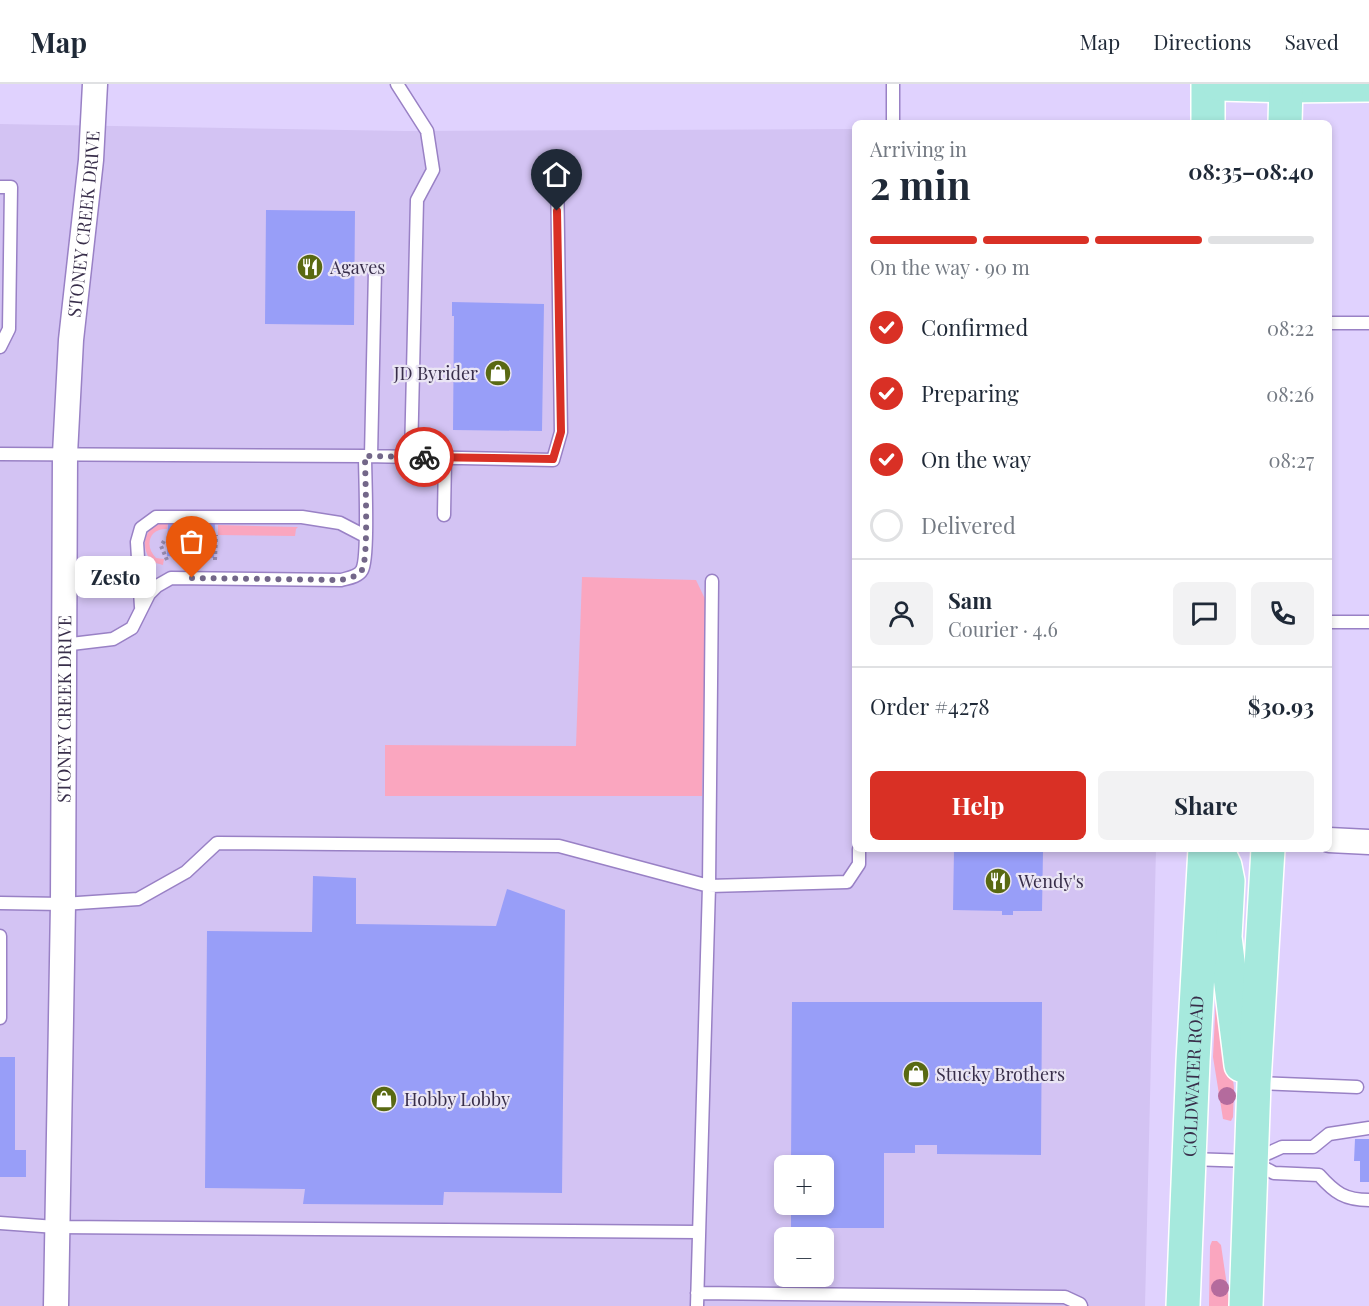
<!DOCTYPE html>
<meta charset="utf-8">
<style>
body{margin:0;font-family:"Playfair Display",serif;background:#f2f2f3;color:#1f2937;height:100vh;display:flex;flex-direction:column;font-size:22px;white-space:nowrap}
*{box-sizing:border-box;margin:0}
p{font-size:20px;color:#747a83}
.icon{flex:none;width:33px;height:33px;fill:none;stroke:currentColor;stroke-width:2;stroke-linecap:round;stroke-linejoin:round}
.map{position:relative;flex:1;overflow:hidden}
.sheet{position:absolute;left:852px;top:36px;width:480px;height:732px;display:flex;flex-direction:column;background:#fff;border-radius:9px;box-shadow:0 3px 9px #0003}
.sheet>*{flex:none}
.fabs{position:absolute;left:774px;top:1071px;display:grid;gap:12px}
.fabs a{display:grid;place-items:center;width:60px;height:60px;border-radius:9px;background:#fff;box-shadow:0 3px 9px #0003;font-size:30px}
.pin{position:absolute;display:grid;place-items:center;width:51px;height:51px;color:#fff;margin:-62px -26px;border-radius:50% 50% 50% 0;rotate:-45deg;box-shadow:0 0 6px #0007}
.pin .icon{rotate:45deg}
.courier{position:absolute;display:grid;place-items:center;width:60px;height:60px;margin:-30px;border:4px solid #d93025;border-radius:50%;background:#fff;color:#222;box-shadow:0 2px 8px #0007}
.bubble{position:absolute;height:42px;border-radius:9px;background:#fff;box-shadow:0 3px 9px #0003;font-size:20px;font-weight:700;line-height:42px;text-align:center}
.head em{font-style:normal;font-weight:700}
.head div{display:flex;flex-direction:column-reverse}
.head{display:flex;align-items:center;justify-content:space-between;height:102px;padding:0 18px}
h1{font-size:39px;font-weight:700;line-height:45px}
.bar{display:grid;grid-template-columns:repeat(4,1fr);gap:9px 6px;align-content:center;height:72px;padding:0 18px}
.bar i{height:8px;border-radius:4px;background:#e0e1e3}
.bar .active{background:#d93025}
.bar p{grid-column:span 4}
.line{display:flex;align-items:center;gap:15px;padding:0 18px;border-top:2px solid #e0e1e3}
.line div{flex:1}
.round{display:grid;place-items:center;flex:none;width:63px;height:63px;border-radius:9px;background:#f2f2f3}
ol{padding:0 18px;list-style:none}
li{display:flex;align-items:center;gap:18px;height:66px}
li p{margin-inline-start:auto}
li .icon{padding:6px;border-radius:50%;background:#d93025;color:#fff;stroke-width:4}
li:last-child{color:#747a83}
li i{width:33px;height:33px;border:3px solid #e0e1e3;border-radius:50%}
.button{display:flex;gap:12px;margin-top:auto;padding:12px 18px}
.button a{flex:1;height:69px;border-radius:9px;background:#d93025;color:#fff;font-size:24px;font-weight:700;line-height:69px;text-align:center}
.button a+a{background:#f2f2f3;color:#1f2937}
header{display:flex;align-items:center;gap:36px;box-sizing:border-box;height:84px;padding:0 30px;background:#fff;border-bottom:2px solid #e0e1e3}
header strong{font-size:28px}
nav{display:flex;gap:33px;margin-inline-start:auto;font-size:21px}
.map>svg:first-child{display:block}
.built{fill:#d3c3f3;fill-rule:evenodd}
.green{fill:#faa6bf}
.building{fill:#989ef8}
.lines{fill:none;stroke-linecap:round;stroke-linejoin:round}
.lane-casing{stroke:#9981c5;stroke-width:15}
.street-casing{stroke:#9981c5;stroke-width:27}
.primary-casing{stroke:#fff;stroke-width:36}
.path{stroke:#988cb1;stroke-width:4;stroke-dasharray:3 3;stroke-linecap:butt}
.lane{stroke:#fff;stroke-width:12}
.street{stroke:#fff;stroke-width:24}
.primary{stroke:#a6e9dd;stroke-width:33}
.tree{fill:#b46b9d}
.done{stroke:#736789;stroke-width:6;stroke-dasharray:0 10.8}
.route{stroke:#d93025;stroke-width:8}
.labels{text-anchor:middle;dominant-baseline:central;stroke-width:4.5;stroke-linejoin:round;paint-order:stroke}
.street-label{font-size:18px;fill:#382e4a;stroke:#eae5f4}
.poi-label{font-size:18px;fill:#382e4a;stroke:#eae5f4;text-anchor:start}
</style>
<header>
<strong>Map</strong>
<nav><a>Map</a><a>Directions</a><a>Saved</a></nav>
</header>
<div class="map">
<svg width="1369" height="1222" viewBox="0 0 1369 1222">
<rect width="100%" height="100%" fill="#e0d2fe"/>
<!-- built -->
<path class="built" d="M0 40 405 47 855 45V765H1156L1145 1222H0ZM784 1082H824V1120H784ZM784 1154H824V1192H784Z"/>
<!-- green -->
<path class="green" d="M163 439 168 440 167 445C149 444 144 462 156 474L164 475 163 481 152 478C140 464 143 443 163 439Z
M218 441 298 443 296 445 295 452 218 451Z
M582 493 696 496 706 517 702 712H385V661L576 662Z
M1217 892H1221L1234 1004 1233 1033 1231 1037 1223 1035 1213 973Z
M1212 1157H1217L1221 1161 1230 1222H1209L1210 1162Z"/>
<!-- building -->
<path class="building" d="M266 126 355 127 354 241 265 240Z
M452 218 544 220 542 347 453 346 454 232H452Z
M168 437 215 439 214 474 203 473 202 480 180 479 179 473 167 472Z
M954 766 1043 767 1042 827H1013V831H1002V827L953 826Z
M313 792 356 794V840L496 842 507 805 565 826 562 1109 444 1108 443 1121 303 1120 305 1105 205 1104 207 847 312 848Z
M792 918H1042L1041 1071 937 1070V1061H915V1069H884V1144H791V1120H824V1082H791Z
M0 973H15V1066H26V1093H0Z
M1355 1055H1369V1098H1360V1077H1354Z"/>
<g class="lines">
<defs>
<path id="lane" d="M397 0 427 47 433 86 417 116 411 373
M893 39V0
M0 103H11L9 245 0 263
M1329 239H1369
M0 370 365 372 553 376 561 348 557 87
M371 372 375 186
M444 431 445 374
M141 523 137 458 141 444 156 433H302L340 439 365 452
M1329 538H1369
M63 561 113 555 132 544 149 510 157 502 171 494 341 496C348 494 358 493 362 486 369 473 365 392 365 372
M0 819 63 820 138 815 186 788 217 759 559 762 709 802 847 798 859 780V765
M0 852V934
M1256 999 1357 1003
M1189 1075 1251 1077 1282 1063H1313L1329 1050 1369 1044
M1255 1079 1274 1089 1319 1091C1335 1109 1345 1116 1369 1116
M0 1139 56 1143 698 1148
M697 1209 1065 1213 1080 1220 1081 1222
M697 1222 709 802 712 497"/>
<g id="street">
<path d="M1329 756 1369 758"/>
<path id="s1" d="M56 1222 63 820 65 370 71 256 91 76 95 0"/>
</g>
<g id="primary">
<path d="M1208 0V39"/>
<path d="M1219 0 1286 2 1369 1"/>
<path d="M1285 39 1286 0"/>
<path d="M1217 765 1225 782 1228 797 1225 853 1241 981"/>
<path id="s2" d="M1183 1222 1193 977 1205 765"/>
<path d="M1246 1222 1254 999 1268 765"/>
</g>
</defs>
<!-- lane casing -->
<use href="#lane" class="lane-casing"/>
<!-- street casing -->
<use href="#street" class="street-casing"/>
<!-- primary casing -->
<use href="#primary" class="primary-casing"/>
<!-- path -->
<path class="path" d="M167 476 161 462 164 457H167
M215 476 216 451"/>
<!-- lane -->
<use href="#lane" class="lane"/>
<!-- street -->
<use href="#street" class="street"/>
<!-- primary -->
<use href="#primary" class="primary"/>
</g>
<!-- trees -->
<g class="tree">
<circle cx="1227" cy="1012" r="9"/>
<circle cx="1220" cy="1204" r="9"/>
</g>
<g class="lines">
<!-- done -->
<path class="done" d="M192 494 341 496C348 494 358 493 362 486 369 473 365 392 365 372L424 373"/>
<!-- route -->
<path class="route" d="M424 373 553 375 561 348 557 127"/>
</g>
<!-- icons -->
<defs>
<symbol id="restaurant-disc" viewBox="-11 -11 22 22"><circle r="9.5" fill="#596912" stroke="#eae5f4"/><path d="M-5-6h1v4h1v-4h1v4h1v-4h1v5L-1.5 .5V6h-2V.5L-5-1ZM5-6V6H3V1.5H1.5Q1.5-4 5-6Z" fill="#fff"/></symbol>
<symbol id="shop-disc" viewBox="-11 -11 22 22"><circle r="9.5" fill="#596912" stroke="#eae5f4"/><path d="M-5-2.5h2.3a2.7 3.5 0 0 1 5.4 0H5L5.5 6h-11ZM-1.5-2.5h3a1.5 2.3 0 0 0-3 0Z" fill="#fff"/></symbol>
</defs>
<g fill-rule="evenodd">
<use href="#restaurant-disc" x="295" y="168" width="30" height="30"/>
<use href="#shop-disc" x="483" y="274" width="30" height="30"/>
<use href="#restaurant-disc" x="983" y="782" width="30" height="30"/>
<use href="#shop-disc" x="901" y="975" width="30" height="30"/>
<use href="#shop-disc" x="369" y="1000" width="30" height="30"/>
</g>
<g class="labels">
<!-- street labels -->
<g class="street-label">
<text stroke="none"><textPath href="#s1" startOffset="1083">STONEY CREEK DRIVE</textPath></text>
<text stroke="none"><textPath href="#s1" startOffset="597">STONEY CREEK DRIVE</textPath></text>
<text stroke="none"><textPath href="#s2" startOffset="230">COLDWATER ROAD</textPath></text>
</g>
<!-- poi labels -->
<g class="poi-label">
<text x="330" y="183">Agaves</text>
<text x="478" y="289" text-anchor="end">JD Byrider</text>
<text x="1018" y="797">Wendy's</text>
<text x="936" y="990">Stucky Brothers</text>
<text x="404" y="1015">Hobby Lobby</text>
</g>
</g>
</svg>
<div class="fabs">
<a>+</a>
<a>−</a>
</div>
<div class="pin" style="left:192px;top:494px;background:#ea580c"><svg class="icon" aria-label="bag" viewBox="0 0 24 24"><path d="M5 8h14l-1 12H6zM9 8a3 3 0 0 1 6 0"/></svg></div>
<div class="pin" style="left:557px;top:127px;background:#1f2937"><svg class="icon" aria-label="home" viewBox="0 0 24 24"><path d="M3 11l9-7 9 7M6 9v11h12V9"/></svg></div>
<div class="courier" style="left:424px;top:373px"><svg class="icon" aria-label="bike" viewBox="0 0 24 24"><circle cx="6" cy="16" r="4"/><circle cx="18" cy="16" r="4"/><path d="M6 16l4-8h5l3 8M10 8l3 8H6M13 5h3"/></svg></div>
<div class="bubble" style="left:75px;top:472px;width:81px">Zesto</div>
<section class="sheet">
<div class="head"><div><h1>2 min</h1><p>Arriving in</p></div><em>08:35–08:40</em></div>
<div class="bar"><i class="active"></i><i class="active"></i><i class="active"></i><i></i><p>On the way · 90 m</p></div>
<ol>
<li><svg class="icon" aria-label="check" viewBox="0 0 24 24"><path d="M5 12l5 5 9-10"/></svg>Confirmed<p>08:22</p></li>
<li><svg class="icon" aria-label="check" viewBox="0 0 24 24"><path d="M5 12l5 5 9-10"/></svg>Preparing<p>08:26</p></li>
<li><svg class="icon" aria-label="check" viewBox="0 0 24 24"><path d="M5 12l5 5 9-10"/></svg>On the way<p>08:27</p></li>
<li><i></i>Delivered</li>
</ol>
<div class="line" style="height:108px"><a class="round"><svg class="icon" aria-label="person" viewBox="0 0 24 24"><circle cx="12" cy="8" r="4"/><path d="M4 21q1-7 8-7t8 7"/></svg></a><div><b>Sam</b><p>Courier · 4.6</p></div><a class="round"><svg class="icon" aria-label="chat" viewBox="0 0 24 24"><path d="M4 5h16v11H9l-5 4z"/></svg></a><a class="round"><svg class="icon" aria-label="phone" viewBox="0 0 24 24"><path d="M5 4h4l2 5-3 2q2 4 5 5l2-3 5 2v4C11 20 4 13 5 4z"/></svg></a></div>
<div class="line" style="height:78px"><div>Order #4278</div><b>$30.93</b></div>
<div class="button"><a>Help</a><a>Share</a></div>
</section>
</div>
